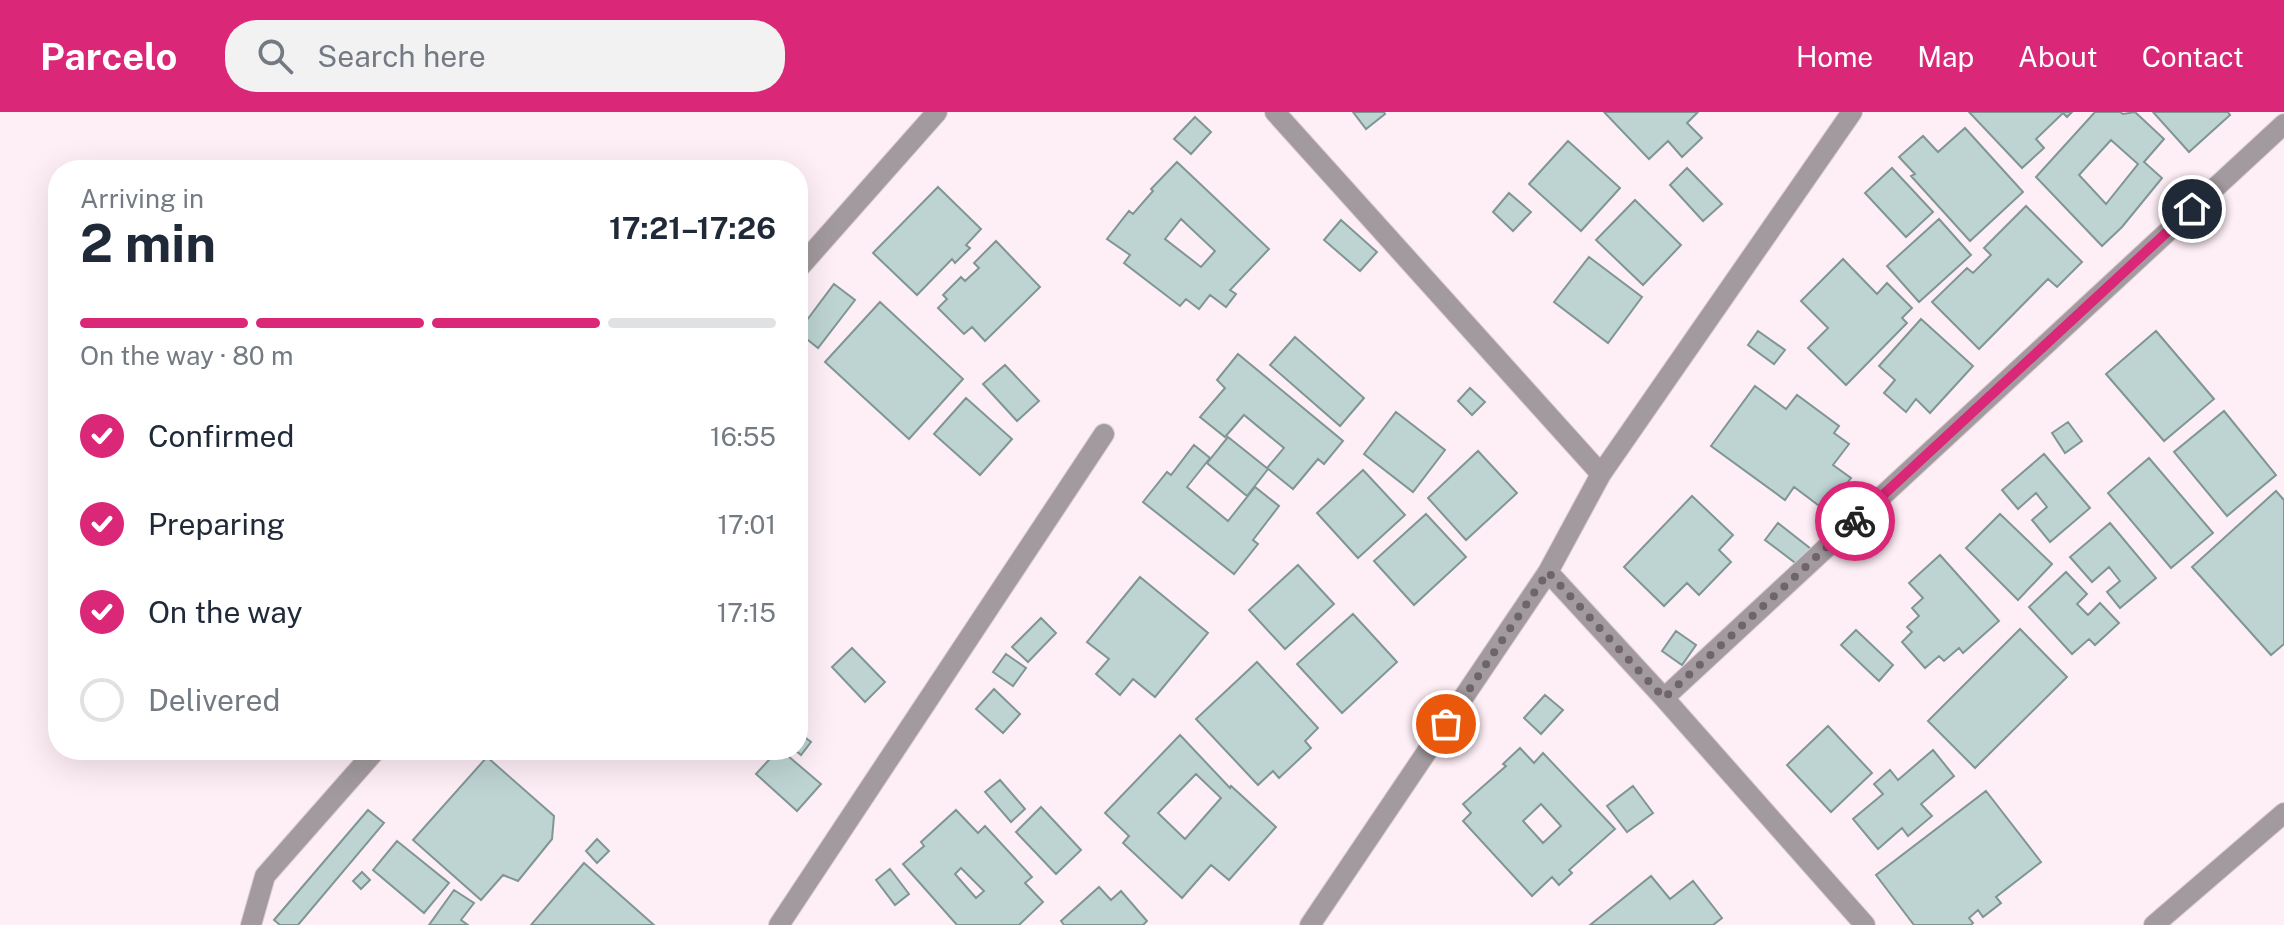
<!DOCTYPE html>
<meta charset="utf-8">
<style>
body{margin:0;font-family:"Public Sans",sans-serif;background:#f2f2f3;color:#1f2937;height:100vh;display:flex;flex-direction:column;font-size:30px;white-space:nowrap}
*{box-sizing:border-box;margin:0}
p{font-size:26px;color:#747a83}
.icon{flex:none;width:44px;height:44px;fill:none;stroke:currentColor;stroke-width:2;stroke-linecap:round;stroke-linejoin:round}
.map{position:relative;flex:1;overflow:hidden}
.sheet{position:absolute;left:48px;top:48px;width:760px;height:600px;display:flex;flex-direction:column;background:#fff;border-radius:32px;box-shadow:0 8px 32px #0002}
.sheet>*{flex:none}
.pin{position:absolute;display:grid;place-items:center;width:68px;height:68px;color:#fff;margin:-34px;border:4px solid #fff;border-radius:50%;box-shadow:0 2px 8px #0007}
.courier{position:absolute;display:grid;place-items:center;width:80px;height:80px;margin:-40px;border:6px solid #db2777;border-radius:50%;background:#fff;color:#222;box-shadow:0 2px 10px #0007}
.headline em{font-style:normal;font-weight:700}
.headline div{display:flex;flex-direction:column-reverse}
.headline{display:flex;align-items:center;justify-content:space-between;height:136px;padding:0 32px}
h1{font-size:52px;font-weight:700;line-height:60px}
.bar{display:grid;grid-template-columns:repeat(4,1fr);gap:12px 8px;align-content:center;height:96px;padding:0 32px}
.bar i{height:10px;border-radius:6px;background:#e0e1e3}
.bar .current{background:#db2777}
.bar p{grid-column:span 4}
ol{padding:0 32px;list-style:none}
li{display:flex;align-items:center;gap:24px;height:88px}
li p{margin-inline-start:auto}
li .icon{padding:8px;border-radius:50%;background:#db2777;color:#fff;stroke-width:4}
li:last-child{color:#747a83}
li i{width:44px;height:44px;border:4px solid #e0e1e3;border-radius:50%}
header{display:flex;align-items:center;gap:48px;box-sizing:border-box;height:112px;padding:0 40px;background:#db2777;color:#fff}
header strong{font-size:38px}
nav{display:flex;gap:44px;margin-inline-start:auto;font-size:28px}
.search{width:560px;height:72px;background:#f2f2f3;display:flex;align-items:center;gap:20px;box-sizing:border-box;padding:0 28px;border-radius:32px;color:#747a83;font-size:30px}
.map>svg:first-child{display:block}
.building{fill:#bdd4d3;stroke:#809695;stroke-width:2;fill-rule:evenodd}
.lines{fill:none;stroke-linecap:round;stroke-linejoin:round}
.minor-casing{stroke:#dbccd3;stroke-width:22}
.minor{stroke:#a29a9e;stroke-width:20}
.done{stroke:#6e646a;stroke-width:8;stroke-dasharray:0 14.4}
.route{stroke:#db2777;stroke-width:10}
</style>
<header>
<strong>Parcelo</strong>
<div class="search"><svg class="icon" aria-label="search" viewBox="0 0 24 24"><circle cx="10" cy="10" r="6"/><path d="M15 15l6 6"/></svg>Search here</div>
<nav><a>Home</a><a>Map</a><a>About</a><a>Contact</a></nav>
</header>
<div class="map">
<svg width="2284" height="813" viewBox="0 0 2284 813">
<rect width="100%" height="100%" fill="#feeef6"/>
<!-- building -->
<path class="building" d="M1353 0H1384L1385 2 1366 17Z
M1604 0H1698L1687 11 1702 26 1682 45 1668 29 1649 47Z
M1969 0H2072L2067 5 2063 1 2036 27 2044 36 2022 56Z
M2095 0H2120L2123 2 2135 0 2164 27 2144 50 2162 66 2122 115 2102 134 2036 65ZM2111 28 2138 52 2106 92 2079 63Z
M2153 0H2228L2230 3 2189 40Z
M1195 5 1211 20 1191 42 1174 27Z
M1965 16 2023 80 1970 129 1911 64 1915 62 1899 45 1923 24 1938 40Z
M1568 29 1620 76 1581 119 1529 72Z
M1177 50 1269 137 1230 178 1236 182 1226 195 1210 183 1199 197 1186 187 1180 194 1124 151 1130 143 1107 127 1129 99 1133 102 1153 79 1151 77ZM1181 107 1215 139 1201 155 1165 127Z
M1687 56 1722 92 1703 109 1670 73Z
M1892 56 1933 100 1906 125 1865 81Z
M938 75 981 117 966 133 970 136 955 151 952 147 917 183 873 141Z
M1509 81 1531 100 1513 119 1493 100Z
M1635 88 1681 133 1643 173 1596 128Z
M2026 94 2082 150 2057 175 2048 167 1979 237 1932 190 1967 156 1973 161 1991 143 1984 136Z
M1939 107 1971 143 1919 190 1887 154Z
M1341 108 1377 140 1360 159 1324 128Z
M996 129 1040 175 985 229 972 215 964 222 938 196 947 187 943 183 961 165 965 169 979 156 974 151Z
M1589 145 1642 185 1608 231 1554 190Z
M1843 147 1877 182 1887 171 1912 196 1902 206 1907 211 1846 273 1808 236 1828 216 1801 189Z
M834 172 855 188 818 236 798 220Z
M880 190 963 267 909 327 825 250Z
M1921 207 1973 254 1930 301 1916 287 1906 300 1884 281 1895 268 1879 254Z
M1758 219 1785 238 1774 252 1748 233Z
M2156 219 2214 287 2164 329 2106 262Z
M1295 225 1364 286 1340 314 1270 253Z
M1238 242 1343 329 1324 352 1318 347 1293 377 1267 356 1284 336 1244 303 1225 325 1200 305 1225 276 1217 268Z
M1005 253 1039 289 1017 309 983 272Z
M1755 274 1786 297 1797 283 1839 314 1834 321 1849 332 1833 353 1851 366 1826 399 1794 375 1785 388 1711 334Z
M1470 276 1485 290 1472 303 1458 289Z
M966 286 1012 327 980 363 934 322Z
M2224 299 2276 363 2227 404 2174 340Z
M1396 300 1445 338 1413 380 1364 342Z
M2068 310 2082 329 2065 341 2052 321Z
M1228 325 1268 357 1247 384 1207 351Z
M1194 333 1210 346 1187 375 1228 409 1255 375 1279 394 1253 428 1258 432 1234 462 1143 390 1167 360 1171 363Z
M1478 339 1517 381 1466 428 1428 386Z
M2044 342 2090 396 2050 430 2032 408 2047 395 2036 381 2018 397 2002 378Z
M2149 346 2213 421 2171 456 2108 381Z
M1363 358 1405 403 1358 446 1317 401Z
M2276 379 2284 388V532L2271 543 2192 455Z
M1692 384 1733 423 1719 438 1731 450 1699 483 1687 471 1664 494 1624 455Z
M1426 402 1466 445 1414 493 1374 449Z
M2000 402 2052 452 2018 488 1966 436Z
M1778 411 1811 437 1798 453 1765 428Z
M2110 411 2156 466 2120 496 2107 480 2120 469 2109 455 2092 470 2070 445Z
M1940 443 1999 509 1963 541 1959 536 1944 549 1939 544 1925 556 1902 530 1912 520 1907 515 1919 504 1912 496 1923 486 1909 471Z
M1298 453 1334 492 1285 537 1249 498Z
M2066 460 2087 482 2077 492 2088 503 2100 491 2119 511 2095 533 2089 527 2072 542 2029 495Z
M1140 465 1208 521 1155 585 1133 567 1120 583 1096 562 1109 547 1087 530Z
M1353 502 1397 550 1342 601 1297 552Z
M1041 506 1056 521 1028 550 1012 535Z
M2020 517 2067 565 1975 656 1928 609Z
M1856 518 1893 553 1879 569 1841 533Z
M1676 519 1696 533 1682 553 1662 539Z
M852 536 885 570 865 590 832 555Z
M1006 542 1026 556 1013 574 993 560Z
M1257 550 1318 616 1305 629 1311 636 1279 666 1273 659 1258 673 1196 607Z
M994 577 1020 602 1003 621 976 597Z
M1545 583 1563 598 1541 622 1524 606Z
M1828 614 1872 661 1831 700 1787 653Z
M798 620 811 630 801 643 795 638H798Z
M1180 623 1230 676 1231 674 1276 715 1229 768 1211 753 1182 786 1123 731 1129 724 1105 701ZM1196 662 1221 686 1185 727 1158 701Z
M1520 636 1534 651 1543 641 1615 717 1569 758 1572 761 1559 773 1552 765 1532 784 1463 709 1471 701 1463 692 1506 654 1503 652ZM1541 692 1561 714 1543 731 1523 709Z
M778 638H781L821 672 797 699 756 662Z
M1933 638 1954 664 1921 692 1932 704 1908 724 1902 716 1878 737 1853 707 1883 682 1874 672 1890 658 1898 668Z
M487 645 554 704 552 727 518 769 503 763 481 788 413 728Z
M1000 668 1025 697 1011 710 985 680Z
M1633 674 1653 701 1627 720 1607 694Z
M1986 679 2041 750 1996 785 2001 791 1983 805 1978 798 1969 806 1973 811 1971 813H1914L1876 763Z
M1041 695 1081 738 1056 762 1016 720Z
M368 698 384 711 298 813H280L274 808Z
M956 698 978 721 985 714 1032 765 1025 771 1043 790 1019 813H957L903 752 924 734 921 730ZM961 756 984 779 976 786 955 762Z
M597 727 609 739 597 751 586 739Z
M397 729 449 771 424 801 373 758Z
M584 751 654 813H531Z
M890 757 909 782 895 793 876 768Z
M362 760 370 768 361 777 353 769Z
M1651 764 1670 787 1693 769 1722 806 1713 813H1590Z
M1099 775 1111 788 1121 779 1147 809 1143 813H1064L1061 809Z
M454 778 474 791 461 808 468 813H429Z"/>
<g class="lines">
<defs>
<path id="minor" d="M1275 0 1601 362
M798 157 937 0
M1548 460 1664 586 1865 813
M1664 586 2284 12
M251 813 265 764 376 638
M779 813 1104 322
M1310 813 1548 460 1601 362 1852 0
M2154 813 2284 701"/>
</defs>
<!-- minor casing -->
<use href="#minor" class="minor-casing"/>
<!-- minor -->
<use href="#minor" class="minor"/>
</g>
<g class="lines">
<!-- done -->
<path class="done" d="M1446 612 1548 460 1664 586 1855 409"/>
<!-- route -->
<path class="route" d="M1855 409 2192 97"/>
</g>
</svg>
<div class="pin" style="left:1446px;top:612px;background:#ea580c"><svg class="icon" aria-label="bag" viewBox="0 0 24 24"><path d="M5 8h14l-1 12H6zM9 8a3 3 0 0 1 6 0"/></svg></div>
<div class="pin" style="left:2192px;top:97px;background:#1f2937"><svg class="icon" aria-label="home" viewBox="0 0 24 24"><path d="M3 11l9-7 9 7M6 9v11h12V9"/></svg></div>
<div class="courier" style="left:1855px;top:409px"><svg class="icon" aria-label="bike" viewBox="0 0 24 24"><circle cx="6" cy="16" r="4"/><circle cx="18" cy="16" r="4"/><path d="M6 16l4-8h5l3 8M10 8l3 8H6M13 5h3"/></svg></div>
<section class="sheet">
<div class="headline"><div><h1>2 min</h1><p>Arriving in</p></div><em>17:21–17:26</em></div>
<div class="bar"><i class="current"></i><i class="current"></i><i class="current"></i><i></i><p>On the way · 80 m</p></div>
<ol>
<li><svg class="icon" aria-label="check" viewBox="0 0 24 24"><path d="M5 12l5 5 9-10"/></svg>Confirmed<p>16:55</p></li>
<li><svg class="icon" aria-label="check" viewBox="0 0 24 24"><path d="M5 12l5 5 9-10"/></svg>Preparing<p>17:01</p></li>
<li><svg class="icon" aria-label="check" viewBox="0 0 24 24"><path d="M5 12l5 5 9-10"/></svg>On the way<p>17:15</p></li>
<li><i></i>Delivered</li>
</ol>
</section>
</div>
